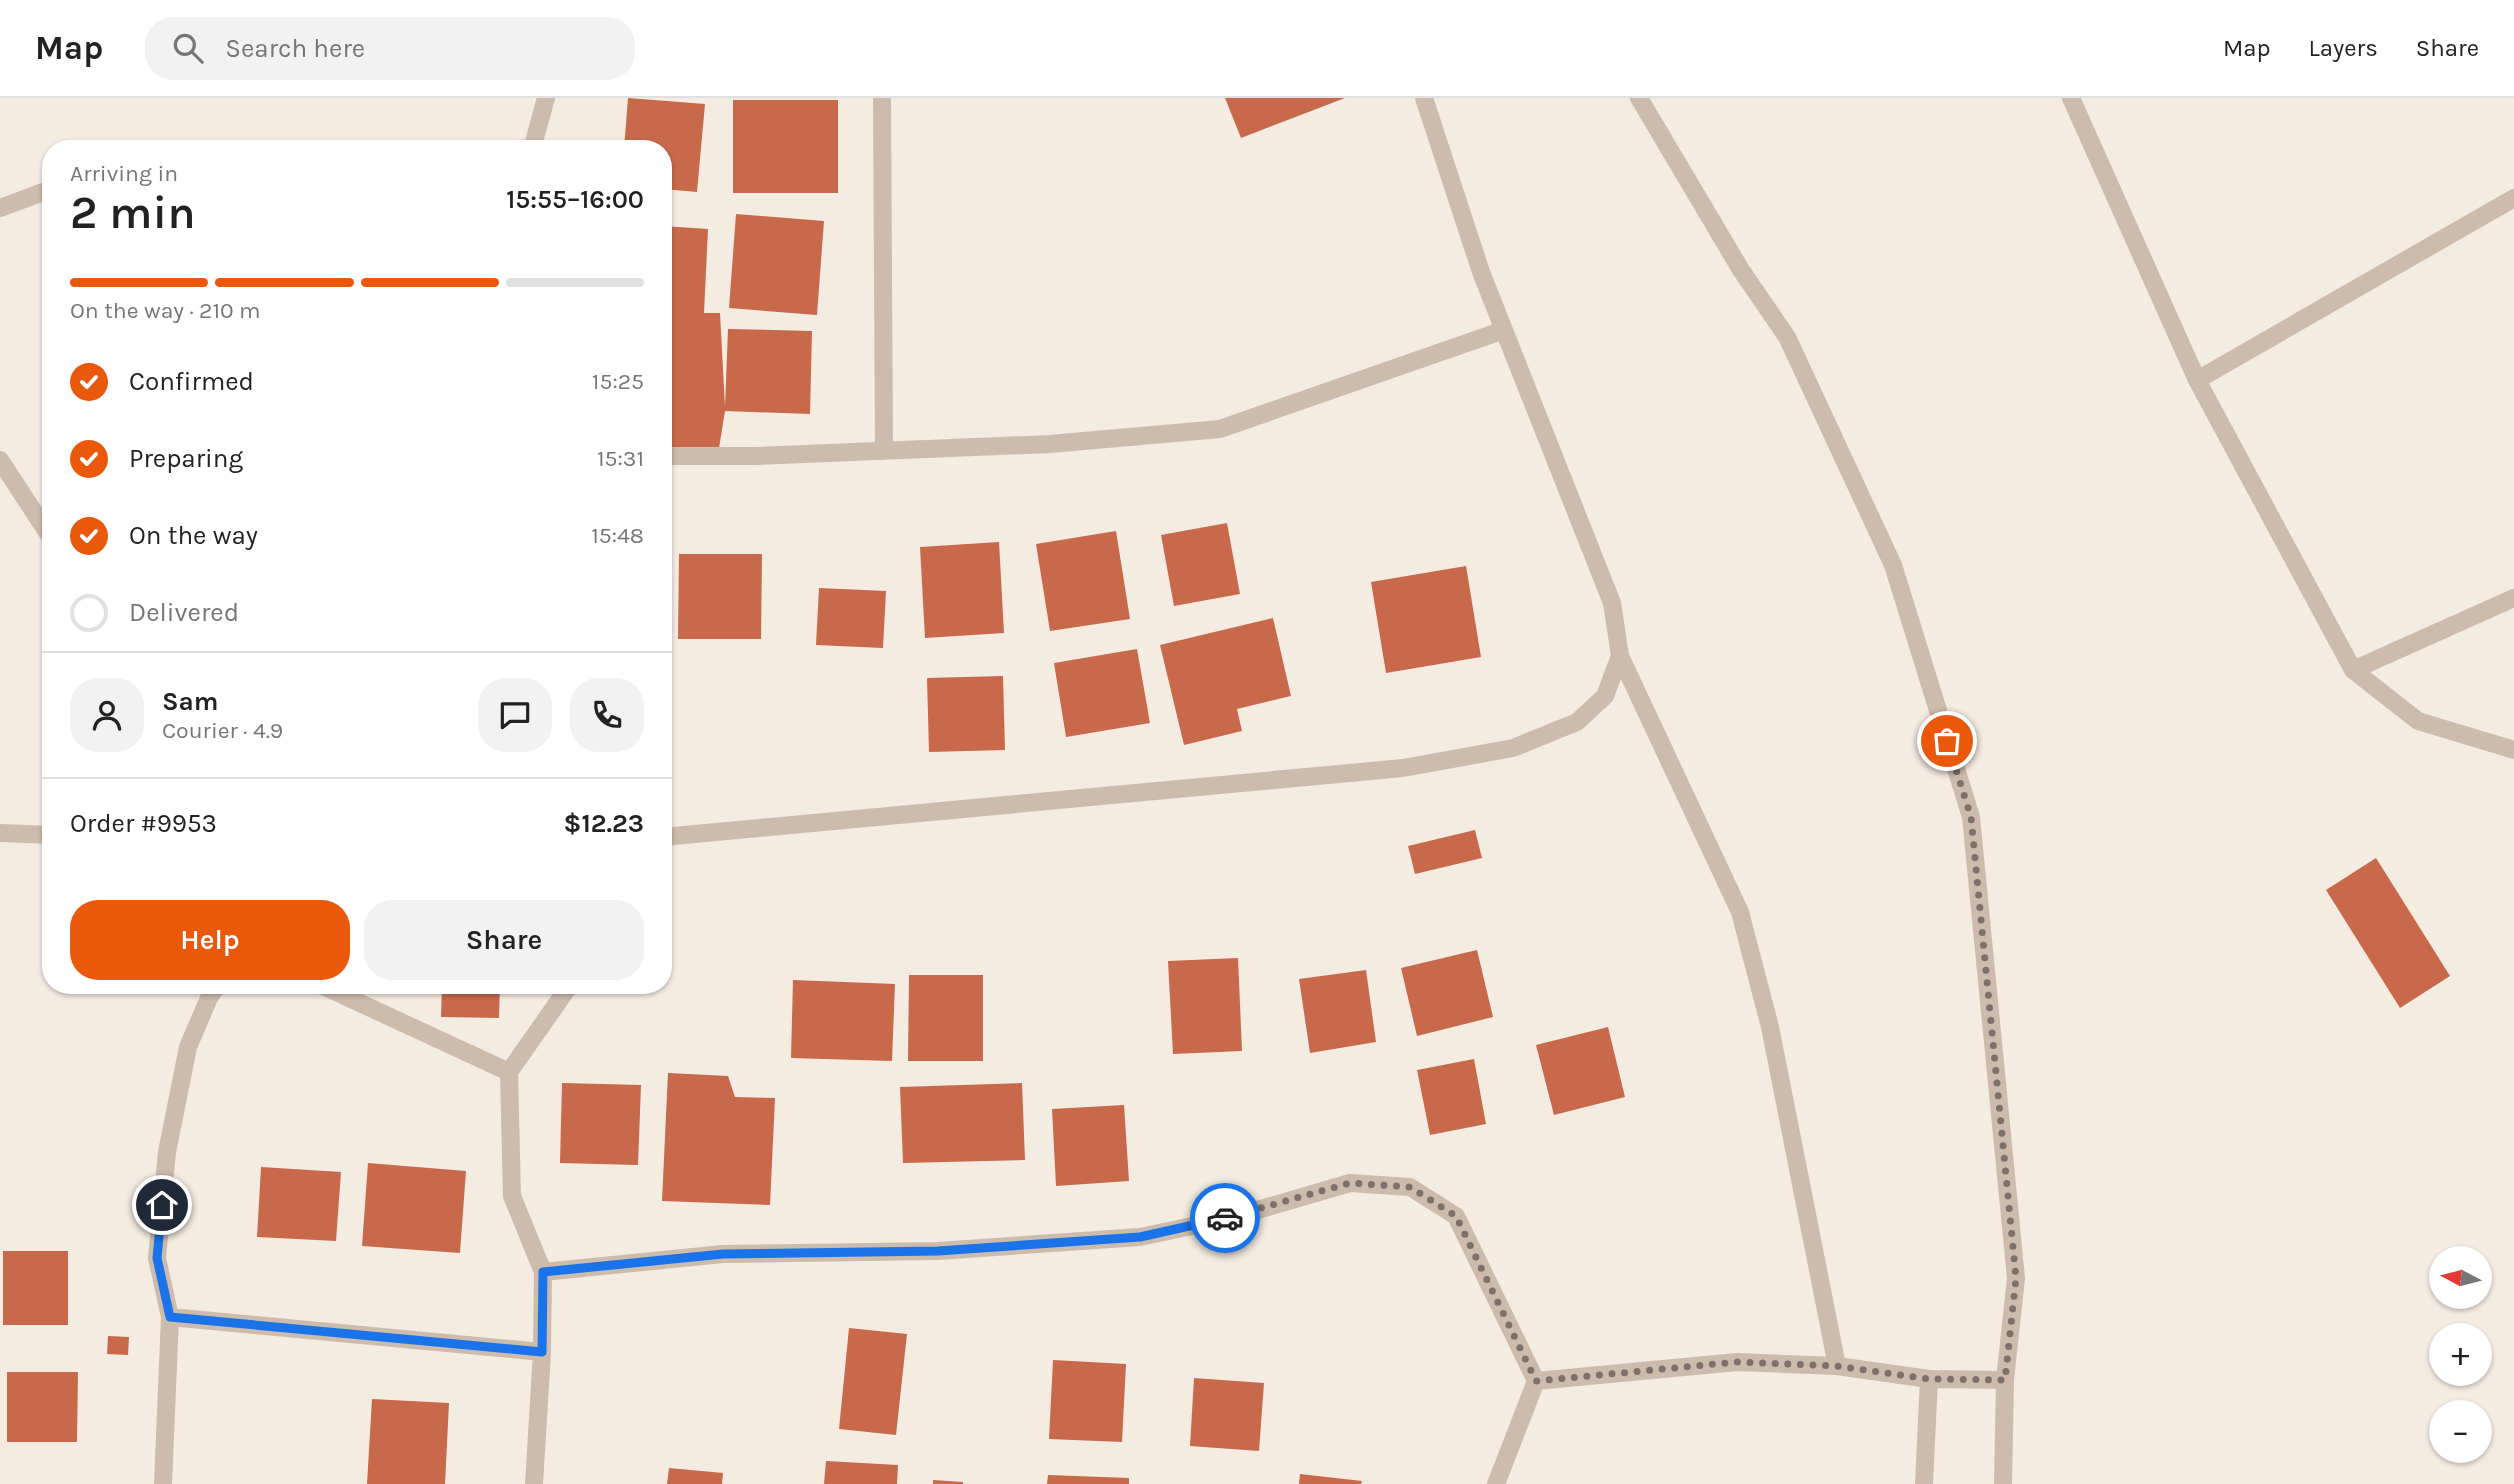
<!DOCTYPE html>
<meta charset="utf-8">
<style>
body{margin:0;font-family:Karla,sans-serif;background:#f2f2f2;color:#222;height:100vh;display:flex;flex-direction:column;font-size:26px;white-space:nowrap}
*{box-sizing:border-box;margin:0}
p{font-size:23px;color:#767676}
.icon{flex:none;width:38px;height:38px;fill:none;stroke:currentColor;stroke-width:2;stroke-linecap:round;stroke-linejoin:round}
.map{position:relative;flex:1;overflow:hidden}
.details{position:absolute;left:42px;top:42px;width:630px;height:854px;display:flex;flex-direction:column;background:#fff;border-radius:28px;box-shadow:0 2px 5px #0004}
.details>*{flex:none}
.needle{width:46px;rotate:277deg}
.controls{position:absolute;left:2429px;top:1148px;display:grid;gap:14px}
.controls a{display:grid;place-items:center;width:63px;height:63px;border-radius:50%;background:#fff;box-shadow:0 2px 5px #0004;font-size:35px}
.pin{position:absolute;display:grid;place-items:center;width:60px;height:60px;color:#fff;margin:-30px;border:4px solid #fff;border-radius:50%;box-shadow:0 2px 7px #0007}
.courier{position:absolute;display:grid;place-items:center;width:70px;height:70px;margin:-35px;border:5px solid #1a73e8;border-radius:50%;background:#fff;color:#222;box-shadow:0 2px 9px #0007}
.overview em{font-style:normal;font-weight:600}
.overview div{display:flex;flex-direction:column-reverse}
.overview{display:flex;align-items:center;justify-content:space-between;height:119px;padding:0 28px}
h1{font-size:46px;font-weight:600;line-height:52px}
.bar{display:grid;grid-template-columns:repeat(4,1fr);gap:10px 7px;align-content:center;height:84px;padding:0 28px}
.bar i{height:9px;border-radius:5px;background:#e0e0e0}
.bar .active{background:#ea580c}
.bar p{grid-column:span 4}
.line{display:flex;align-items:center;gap:18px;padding:0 28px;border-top:2px solid #e0e0e0}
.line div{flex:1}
.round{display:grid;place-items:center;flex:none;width:74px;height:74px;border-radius:28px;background:#f2f2f2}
ol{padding:0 28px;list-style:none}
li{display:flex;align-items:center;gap:21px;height:77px}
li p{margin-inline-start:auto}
li .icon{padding:7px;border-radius:50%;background:#ea580c;color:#fff;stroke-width:4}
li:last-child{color:#767676}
li i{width:38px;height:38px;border:4px solid #e0e0e0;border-radius:50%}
.cta{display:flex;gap:14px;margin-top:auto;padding:14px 28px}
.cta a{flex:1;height:80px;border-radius:28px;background:#ea580c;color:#fff;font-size:28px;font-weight:600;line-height:80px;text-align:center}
.cta a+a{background:#f2f2f2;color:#222}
header{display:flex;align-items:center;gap:42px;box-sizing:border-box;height:98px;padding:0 35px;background:#fff;border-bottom:2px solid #e0e0e0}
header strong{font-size:33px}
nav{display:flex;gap:38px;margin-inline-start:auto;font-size:24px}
.search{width:490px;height:63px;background:#f2f2f2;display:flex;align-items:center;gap:18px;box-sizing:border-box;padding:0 24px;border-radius:28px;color:#767676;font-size:26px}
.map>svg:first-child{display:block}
.building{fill:#c8694b}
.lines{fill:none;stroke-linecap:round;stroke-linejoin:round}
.minor{stroke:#cdbbac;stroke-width:18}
.done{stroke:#7c716b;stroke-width:7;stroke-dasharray:0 12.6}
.route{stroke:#1a73e8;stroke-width:9}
</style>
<header>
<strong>Map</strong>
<div class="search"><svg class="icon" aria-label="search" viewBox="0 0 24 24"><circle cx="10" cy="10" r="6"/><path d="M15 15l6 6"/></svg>Search here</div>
<nav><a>Map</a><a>Layers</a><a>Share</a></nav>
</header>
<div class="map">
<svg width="2514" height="1386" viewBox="0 0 2514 1386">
<rect width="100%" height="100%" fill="#f4ebe1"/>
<!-- building -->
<path class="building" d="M628 0 705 6 697 94 663 91V51H624Z
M1225 0H1345L1241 40Z
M733 2H838V95H733Z
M736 116 824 123 817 217 729 210Z
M663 128 708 131 704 215H720L725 309 728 231 812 233 810 316 725 313 719 350H663Z
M1227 425 1240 496 1174 508 1161 437Z
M1116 433 1130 521 1050 533 1036 446Z
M999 444 1004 535 925 540 920 449Z
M679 456H762L761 541H678Z
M1466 468 1481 559 1386 575 1371 484Z
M819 490 886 493 883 550 816 547Z
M1273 520 1291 598 1237 611 1242 633 1184 647 1160 547Z
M1137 551 1150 625 1066 639 1054 565Z
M1003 578 1005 652 929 654 927 580Z
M1475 732 1482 760 1415 776 1408 748Z
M2376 760 2450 878 2400 910 2326 792Z
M1477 852 1493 919 1417 938 1401 870Z
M1238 860 1242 953 1173 956 1168 863Z
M1366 872 1376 944 1310 955 1299 881Z
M909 877H983V963H908Z
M793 882 895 886 892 963 791 960Z
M442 887H500L499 920 441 919Z
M1608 929 1625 999 1554 1017 1536 947Z
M1474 961 1486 1026 1430 1037 1417 972Z
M668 975 728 978 735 999 775 1000 770 1107 662 1103Z
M562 985 641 987 638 1067 560 1065Z
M1022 985 1025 1062 903 1065 900 989Z
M1124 1007 1129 1083 1056 1088 1052 1011Z
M368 1065 466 1073 460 1155 362 1148Z
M261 1069 341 1074 336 1143 257 1139Z
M3 1153H68V1227H3Z
M849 1230 907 1236 896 1337 839 1331Z
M108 1238 129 1239 128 1257 107 1256Z
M1053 1262 1126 1266 1122 1344 1049 1341Z
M7 1274H78L77 1344H7Z
M1194 1280 1264 1285 1259 1353 1190 1348Z
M372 1301 449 1305 445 1386H367Z
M826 1363 898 1367 897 1386H824Z
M669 1370 723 1375 722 1386H667Z
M1300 1376 1362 1383 1361 1386H1299Z
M1048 1377 1129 1380V1386H1047Z
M933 1382 963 1384V1386H933Z"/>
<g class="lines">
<!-- minor -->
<path class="minor" d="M882 0 884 353
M1639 0 1741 172 1787 239 1893 467 1971 719 2016 1180 2005 1282 2003 1386
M2071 0 2197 282 2353 572 2418 623 2514 652
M532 51 546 0
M0 110 51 91
M2197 282 2514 100
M663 358H758L1050 346 1220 331 1504 232
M0 362 51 440
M2353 572 2514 500
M0 735 51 737
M663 739 1403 670 1513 650 1577 624 1605 598 1620 558 1612 505 1481 174 1424 0
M321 887 509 974
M543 1174 723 1156 938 1153 1140 1139 1230 1120 1350 1085 1410 1089 1456 1118 1536 1283
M170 1219 542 1254
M1837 1268 1929 1281 1924 1386
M1929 1281 2005 1282
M163 1386 170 1219 157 1160 167 1054 188 949 209 900 218 887
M534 1386 542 1254 543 1174 512 1098 509 974 570 887
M1496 1386 1536 1283 1737 1264 1837 1268 1770 929 1740 814 1620 558"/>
</g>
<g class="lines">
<!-- done -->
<path class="done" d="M1225 1120 1350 1085 1410 1089 1456 1118 1536 1283 1737 1264 1837 1268 1929 1281 2005 1282 2016 1180 1971 719 1947 643"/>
<!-- route -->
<path class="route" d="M162 1107 157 1160 170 1219 542 1254 543 1174 723 1156 938 1153 1140 1139 1225 1120"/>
</g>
</svg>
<div class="controls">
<a><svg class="needle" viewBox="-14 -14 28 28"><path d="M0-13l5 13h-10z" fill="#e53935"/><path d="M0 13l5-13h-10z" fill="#767676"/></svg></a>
<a>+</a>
<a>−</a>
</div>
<div class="pin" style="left:1947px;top:643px;background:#ea580c"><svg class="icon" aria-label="bag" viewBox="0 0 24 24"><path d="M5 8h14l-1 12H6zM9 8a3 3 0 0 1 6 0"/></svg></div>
<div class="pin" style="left:162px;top:1107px;background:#1f2937"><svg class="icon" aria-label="home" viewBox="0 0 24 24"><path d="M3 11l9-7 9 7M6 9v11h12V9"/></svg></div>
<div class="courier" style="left:1225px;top:1120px"><svg class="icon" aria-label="car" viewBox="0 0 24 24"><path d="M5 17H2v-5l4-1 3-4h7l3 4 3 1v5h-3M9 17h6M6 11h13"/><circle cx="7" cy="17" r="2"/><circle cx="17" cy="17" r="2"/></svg></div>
<section class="details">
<div class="overview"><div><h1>2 min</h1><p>Arriving in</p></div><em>15:55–16:00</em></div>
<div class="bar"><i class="active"></i><i class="active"></i><i class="active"></i><i></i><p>On the way · 210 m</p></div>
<ol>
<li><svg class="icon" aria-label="check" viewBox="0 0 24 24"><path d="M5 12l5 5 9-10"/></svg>Confirmed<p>15:25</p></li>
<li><svg class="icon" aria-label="check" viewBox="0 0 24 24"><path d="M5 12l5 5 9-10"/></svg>Preparing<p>15:31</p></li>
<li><svg class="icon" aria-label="check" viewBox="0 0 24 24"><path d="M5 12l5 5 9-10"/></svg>On the way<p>15:48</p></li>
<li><i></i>Delivered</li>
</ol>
<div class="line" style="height:126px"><a class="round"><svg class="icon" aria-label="person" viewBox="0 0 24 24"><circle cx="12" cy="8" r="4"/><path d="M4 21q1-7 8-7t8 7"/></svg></a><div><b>Sam</b><p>Courier · 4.9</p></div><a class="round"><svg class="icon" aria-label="chat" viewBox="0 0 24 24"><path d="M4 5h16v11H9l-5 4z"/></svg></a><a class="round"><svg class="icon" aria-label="phone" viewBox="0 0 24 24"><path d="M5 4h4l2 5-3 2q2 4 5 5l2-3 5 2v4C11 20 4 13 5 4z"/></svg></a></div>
<div class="line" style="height:91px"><div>Order #9953</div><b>$12.23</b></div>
<div class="cta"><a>Help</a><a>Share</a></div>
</section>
</div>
